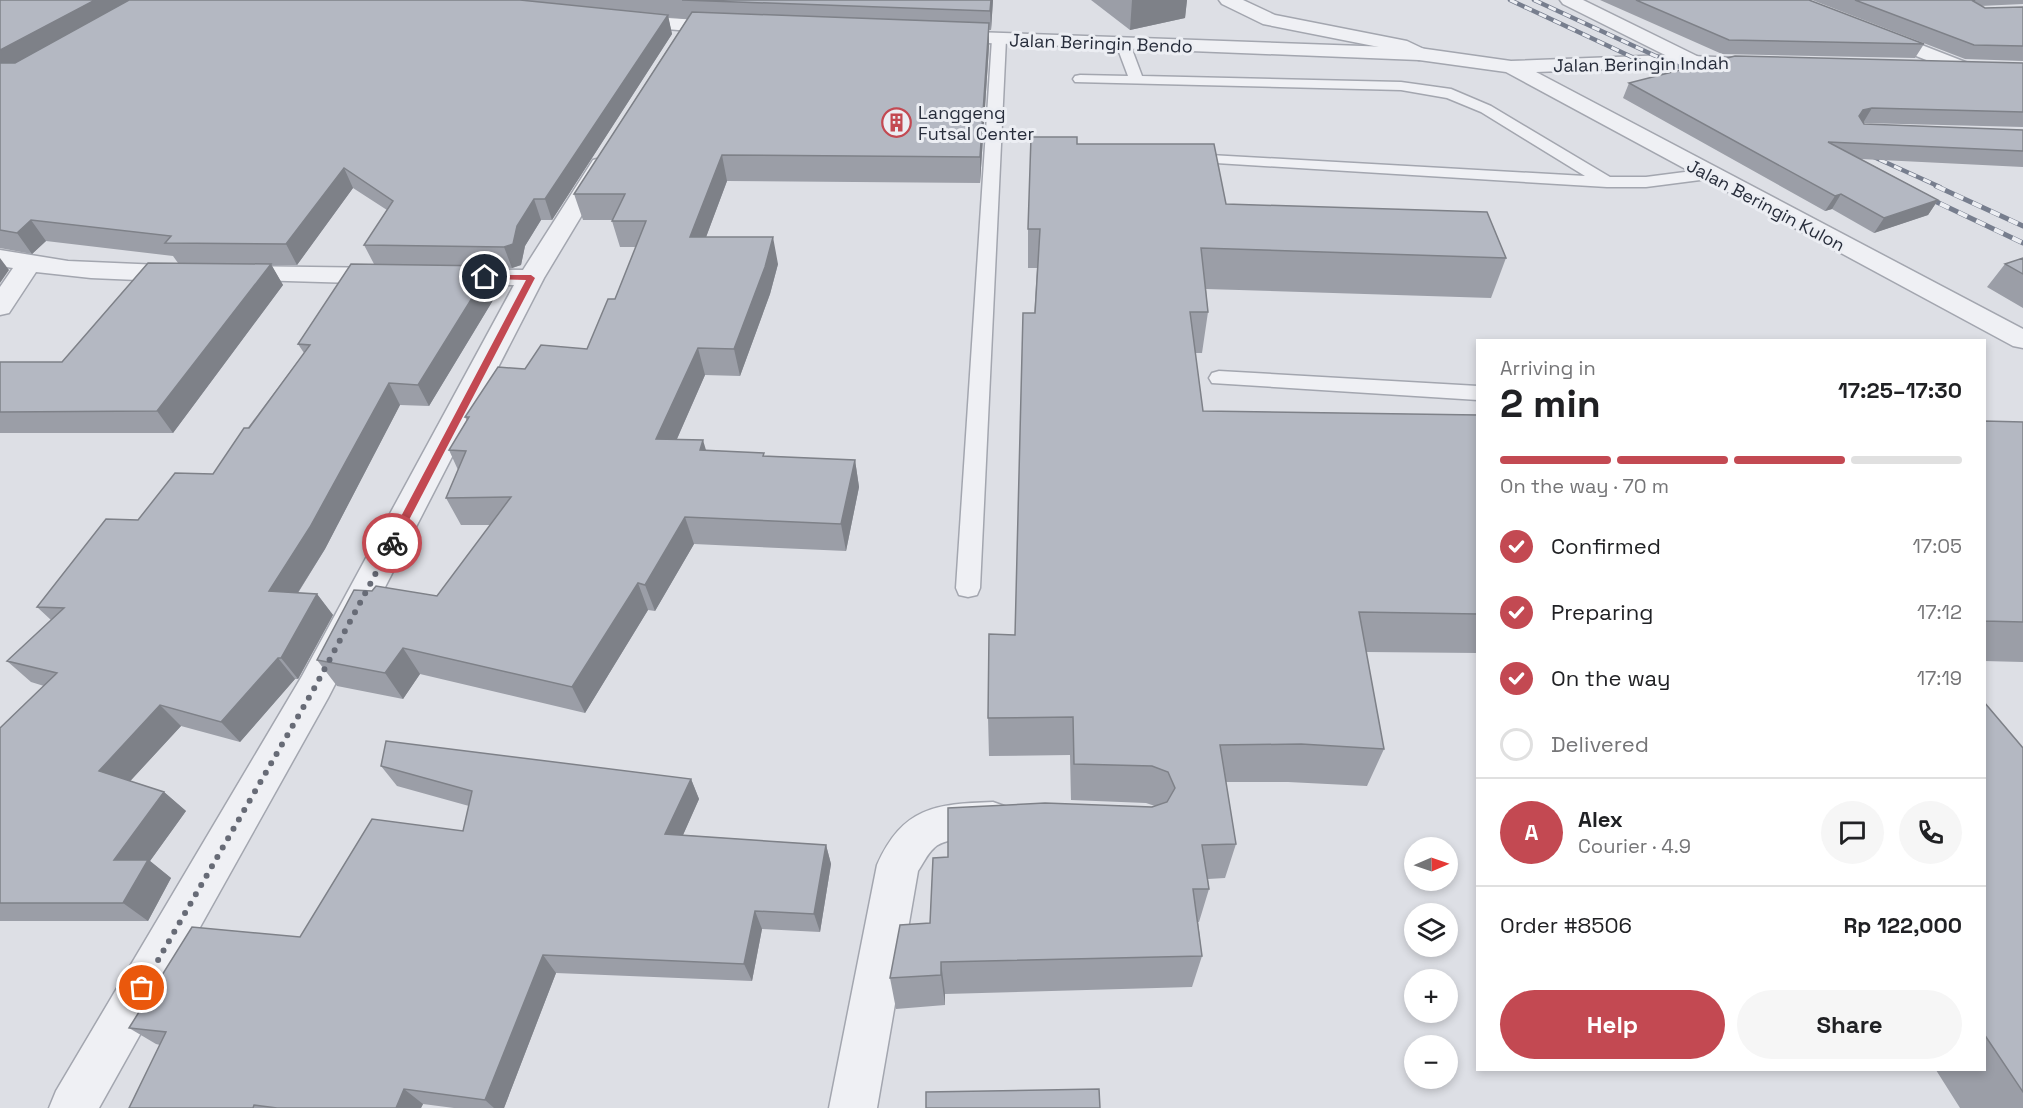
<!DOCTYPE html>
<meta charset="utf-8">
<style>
body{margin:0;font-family:"Space Grotesk",sans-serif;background:#f6f6f6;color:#202124;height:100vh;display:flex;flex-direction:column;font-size:22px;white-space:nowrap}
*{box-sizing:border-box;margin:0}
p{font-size:20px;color:#757577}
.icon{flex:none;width:33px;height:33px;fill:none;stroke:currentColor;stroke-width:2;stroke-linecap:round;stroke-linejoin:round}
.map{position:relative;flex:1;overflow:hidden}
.side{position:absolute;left:1476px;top:339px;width:510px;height:732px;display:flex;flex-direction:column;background:#fff;border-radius:0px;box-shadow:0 3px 9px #0003}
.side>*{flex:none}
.needle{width:39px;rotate:88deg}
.buttons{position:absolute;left:1404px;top:837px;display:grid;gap:12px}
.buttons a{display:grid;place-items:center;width:54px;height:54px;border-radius:50%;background:#fff;box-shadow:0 3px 9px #0003;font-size:30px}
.pin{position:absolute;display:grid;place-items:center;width:51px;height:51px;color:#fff;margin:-26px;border:3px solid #fff;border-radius:50%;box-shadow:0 2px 6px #0007}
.courier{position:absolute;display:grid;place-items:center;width:60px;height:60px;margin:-30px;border:4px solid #c34952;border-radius:50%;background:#fff;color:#222;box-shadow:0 2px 8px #0007}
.head em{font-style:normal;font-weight:600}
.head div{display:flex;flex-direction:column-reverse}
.head{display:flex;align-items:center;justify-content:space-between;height:102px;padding:0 24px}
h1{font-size:39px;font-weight:600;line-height:45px}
.bar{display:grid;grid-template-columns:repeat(4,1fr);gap:9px 6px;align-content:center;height:72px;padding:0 24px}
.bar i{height:8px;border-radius:4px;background:#e0e0e0}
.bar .active{background:#c34952}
.bar p{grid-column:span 4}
.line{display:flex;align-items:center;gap:15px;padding:0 24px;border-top:2px solid #e0e0e0}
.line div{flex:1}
.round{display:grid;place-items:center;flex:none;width:63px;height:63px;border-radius:32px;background:#f6f6f6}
ol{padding:0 24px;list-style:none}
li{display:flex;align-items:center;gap:18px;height:66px}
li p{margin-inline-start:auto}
li .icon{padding:6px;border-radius:50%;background:#c34952;color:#fff;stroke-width:4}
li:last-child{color:#757577}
li i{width:33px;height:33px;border:3px solid #e0e0e0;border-radius:50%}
.primary-button{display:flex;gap:12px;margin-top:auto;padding:12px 24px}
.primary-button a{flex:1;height:69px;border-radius:36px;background:#c34952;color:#fff;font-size:24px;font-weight:600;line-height:69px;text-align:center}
.primary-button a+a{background:#f6f6f6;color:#202124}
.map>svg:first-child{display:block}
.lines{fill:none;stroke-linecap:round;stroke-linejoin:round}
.service-casing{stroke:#a3a6af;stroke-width:3}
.minor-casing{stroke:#a3a6af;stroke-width:3}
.tertiary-casing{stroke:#a3a6af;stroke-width:3}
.service{fill:#eff0f4;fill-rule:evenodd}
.minor{fill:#eff0f4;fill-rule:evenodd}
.tertiary{fill:#eff0f4;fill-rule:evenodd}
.rail-far1-casing{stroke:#777e8e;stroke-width:4.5}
.rail-casing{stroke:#777e8e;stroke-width:5}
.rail-far1{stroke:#eceef3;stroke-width:3;stroke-dasharray:8;stroke-linecap:butt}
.rail{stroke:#eceef3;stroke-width:4;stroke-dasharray:10;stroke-linecap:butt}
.wall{fill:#9b9ea7}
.shaded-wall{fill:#7e8188}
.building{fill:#b4b8c2;stroke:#7e8188;stroke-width:1.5}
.route{fill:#c34952}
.done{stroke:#676b76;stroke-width:6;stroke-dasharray:0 10.8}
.labels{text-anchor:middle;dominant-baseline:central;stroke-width:6;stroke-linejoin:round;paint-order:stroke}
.far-street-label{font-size:18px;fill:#272d3b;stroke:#eceef3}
.far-poi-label{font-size:18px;fill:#272d3b;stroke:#eceef3;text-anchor:start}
</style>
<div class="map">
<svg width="2023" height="1108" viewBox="0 0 2023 1108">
<rect width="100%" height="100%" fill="#dddfe5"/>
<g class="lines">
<defs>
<path id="service" d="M999 35 1006 39 980 588 977 595 968 597 959 595 956 588 992 39Z
M1123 40 1130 44 1142 76 1401 82 1451 89 1491 106 1610 177H1646L1708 169 1716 174 1708 179 1646 187H1607L1216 163 1208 158 1210 155 1585 176 1481 112 1447 98 1401 90 1075 82 1073 79 1075 76 1080 75 1128 76 1116 44Z
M1219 371 1478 386V400L1212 383 1209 378 1212 373Z"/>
<path id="minor" d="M1219 0H1243L1275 15 1407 41 1426 50 1429 54 1426 58 1419 60 1394 50 1263 24 1222 4Z
M1560 0H1583L1701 58 1704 62 1701 66H1687L1563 4Z
M1878 28 1973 65 1976 69 1973 73H1959L1871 38 1868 34Z
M601 158 609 160 612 165 544 278 328 698 99 1108H49L56 1091 302 676 514 285H452L443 282 439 277 443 272 452 269 523 270 593 160Z
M0 250 68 261 184 266 193 269 197 274 193 279 184 282 91 278 36 272 9 313 0 315V287L13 268 0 266Z
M233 266 388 268 397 271 401 276 397 281 388 284 224 279 220 274 224 269Z
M993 802 1007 807 1013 820 1007 833C987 840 949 834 934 848 927 854 923 864 918 871L877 1108H829L877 865C903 807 935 804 993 802Z"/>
<path id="tertiary" d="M625 15 726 22 736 28 726 34 618 25 616 21 618 17Z
M945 31 1419 48 1511 61 1667 55 1763 59 1766 63 1763 67 1756 69 1667 67 1536 72 2023 329V348L2013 346 1506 72 1419 60 938 41 935 37 938 33Z"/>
</defs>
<!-- service casing -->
<use href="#service" class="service-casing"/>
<!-- minor casing -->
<use href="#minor" class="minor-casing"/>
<!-- tertiary casing -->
<use href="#tertiary" class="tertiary-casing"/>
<!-- service -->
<use href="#service" class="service"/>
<!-- minor -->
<use href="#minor" class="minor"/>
<!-- tertiary -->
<use href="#tertiary" class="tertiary"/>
<defs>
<path id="rail-far1" d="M1510 0 1681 80
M1534 0 1699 76
M1865 153 1940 187"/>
<path id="rail" d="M1936 186 2023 226
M1922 195 2023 243"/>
</defs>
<!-- rail-far1 casing -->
<use href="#rail-far1" class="rail-far1-casing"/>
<!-- rail casing -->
<use href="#rail" class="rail-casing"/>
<!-- rail-far1 -->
<use href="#rail-far1" class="rail-far1"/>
<!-- rail -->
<use href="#rail" class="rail"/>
</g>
<!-- wall -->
<path class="wall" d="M0 0H993L991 30H989V46L980 183 727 181 706 237 778 264 770 294 740 376 705 375 677 439 706 450 765 456 855 460 859 487 846 551 694 544 655 611 648 610 585 713 420 674 403 699 337 686 317 660 437 596 491 525H461L446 498 458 470 449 450 467 421 465 417 525 369 587 349 615 299 636 247H620L612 221 613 220H583L574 194 687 19 668 17 672 34 552 220H541L525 246 521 265 512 268 493 267 501 287 429 406 400 405 325 549 298 593 317 594 333 615 298 679H295L240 742 181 726 130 781 164 792 186 811 150 861 171 878 148 921H0V728L44 686 31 682 7 661 51 620 37 607 138 520 213 474 304 353 298 344 374 264 364 245 387 210 353 188 297 265H271L283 285 173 433H0V362H62L178 263 173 256 46 241 32 254 0 248Z
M1091 0H1187L1185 18 1130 30Z
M1600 0H1809L1924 44 1915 58 1722 54Z
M1812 0H2023V4L1980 6 1985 8 2023 7V61L1965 59Z
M2023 63V127L1863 123 1864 124 2023 130V167L1861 159 1938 200 1928 215 1874 233 1832 209 1825 211 1623 98 1629 83Z
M1077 144 1226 204 1506 258 1491 298 1206 289 1208 312 1202 353H1195L1203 411 1478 415V653L1366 652 1384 749 1367 786 1288 782H1226L1236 844 1225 878 1208 879 1209 889 1199 922H1198L1202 956 1192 987 945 994V1005L896 1009 890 978 930 923 948 857 1155 806 1146 803 1071 800 1070 755 989 756 988 718 1015 635 1037 268H1028V229Z
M2023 258V308L1987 287 2005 264Z
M1984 421 2023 422V662L1984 661Z
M1984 702 2023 748V1108H1960L1936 1070H1984Z
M381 766 691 779 699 799 683 835 826 845 831 864 820 932 762 929 752 981 556 973 504 1108H454L423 1104 421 1108H129L160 1045 156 1044 129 1028 300 937 463 831 469 806 397 786Z"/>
<!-- shaded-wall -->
<path class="shaded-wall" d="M95 0H139L12 70 0 65V50Z
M991 0H993L991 30 990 11Z
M1132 0H1187L1185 18 1130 30Z
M668 15 672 34 552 220 545 199Z
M989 23V46L980 183V157Z
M1872 108 1863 123 1859 116 1863 110Z
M722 155 727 181 696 264 690 237Z
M344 168 353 188 297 265 286 244Z
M1841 194 1832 209 1825 211 1835 196Z
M534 199 541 220 525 246 521 265 512 268 504 247Z
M1938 200 1928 215 1874 233 1884 218Z
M31 220 46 241 32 254 17 233Z
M773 237 778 264 770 294 740 376 734 349Z
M0 258 9 270 0 283Z
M271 264 283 285 173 433 157 411Z
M492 266 501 287 429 406 418 385Z
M698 348 705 375 665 466 656 439Z
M389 383 400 405 325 549 285 613 269 591Z
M703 440 711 467 700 450Z
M855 460 859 487 846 551 841 524Z
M685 517 694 544 655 611 645 585Z
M638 583 648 610 585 713 572 687Z
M317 594 333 615 298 679 281 658Z
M403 648 420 674 403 699 385 673Z
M278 658 295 679 240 742 221 722Z
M160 705 181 726 122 790 99 771Z
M691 779 699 799 675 853 665 834Z
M164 792 186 811 150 861 171 878 148 921 123 903 114 860Z
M826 845 831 864 820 932 814 914Z
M755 911 762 929 752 981 744 964Z
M543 955 556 973 504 1108H494L485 1100Z
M941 962 945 994V1005L941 975Z
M404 1089 423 1104 421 1108H396Z"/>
<!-- building -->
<path class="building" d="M0 0H95L0 50Z
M129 0H520L668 15 545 199H534L517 226 513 244 504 247 364 245 393 201 344 168 286 244 165 243 171 236 31 220 17 233 0 230V63H15Z
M682 0H991L990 11Z
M1636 0H1809L1924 44 1729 40Z
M1855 0H1975L1973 1 1985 8 2023 7V46L1974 45Z
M692 12 989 23 980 157 722 155 690 237H773L765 267 734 349 698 348 656 439 703 440 700 450 764 453 763 456 855 460 841 524 685 517 645 585 638 583 572 687 403 648 385 673 317 660 354 590 372 591 376 586 437 596 511 497 446 498 466 451 449 450 469 417H465L498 367 525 369 541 345 587 349 608 299H615L646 221H612L625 194H574Z
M1735 56 2023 63V112L1872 108 1863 110 1859 116 1864 124 2023 130V151L1828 142 1938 200 1884 218 1841 194 1835 196 1629 83Z
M1031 137H1077V144H1214L1226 204 1487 212 1506 258 1201 248 1208 312H1190L1203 411 1478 415V614L1359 612 1384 749 1301 744 1220 745 1236 844 1202 845 1209 889H1193L1202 956 941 962V975L890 978 900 925 930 923 933 858 948 857V808L1045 803 1152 807 1167 802 1175 788 1168 772 1152 766 1074 764 1073 717 988 718 989 634 1015 635 1023 313H1035L1040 229H1028Z
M2023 258V274L2005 264Z
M148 263 271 264 157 411 0 412V362H62Z
M351 264 492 266 418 385 389 383 310 527 269 591 317 594 281 658H278L221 722 160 705 99 771 164 792 114 860H148L123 903H0V728L57 673 7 661 64 608 37 607 106 519 138 520 175 473 213 474 244 428H249L310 345 298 344Z
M1984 421 2023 422V622L1984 621Z
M1984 702 2023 748V1092L1984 1034Z
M386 741 691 779 665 834 826 845 814 914 755 911 744 964 543 955 485 1100 404 1089 396 1108H277L254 1105 253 1108H129L166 1032 129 1028 192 927 300 937 372 819 463 831 472 791 381 766Z
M1099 1089 1100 1108H926V1092Z"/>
<!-- route -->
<path class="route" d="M482 275H531L535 278 397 543 388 546 387 543 526 280 485 279Z"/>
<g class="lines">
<!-- done -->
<path class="done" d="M142 988 315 687 392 543"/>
</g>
<!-- icons -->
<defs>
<symbol id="building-ring" viewBox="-11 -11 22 22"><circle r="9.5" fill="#eceef3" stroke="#c34952" stroke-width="1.5"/><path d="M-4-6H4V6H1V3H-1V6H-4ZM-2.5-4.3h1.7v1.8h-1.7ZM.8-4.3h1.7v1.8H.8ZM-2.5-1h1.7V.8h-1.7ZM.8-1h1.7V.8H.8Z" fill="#c34952"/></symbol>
</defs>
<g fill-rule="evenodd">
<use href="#building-ring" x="880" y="106" width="33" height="33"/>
</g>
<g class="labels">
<!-- far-street labels -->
<g class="far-street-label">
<text transform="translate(1101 43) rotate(2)">Jalan Beringin Bendo</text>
<text transform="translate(1641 64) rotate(-1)">Jalan Beringin Indah</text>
<text transform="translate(1766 205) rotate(28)">Jalan Beringin Kulon</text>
</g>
<!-- far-poi labels -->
<g class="far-poi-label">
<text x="918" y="112">Langgeng<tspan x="918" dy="21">Futsal Center</tspan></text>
</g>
</g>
</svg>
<div class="buttons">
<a><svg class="needle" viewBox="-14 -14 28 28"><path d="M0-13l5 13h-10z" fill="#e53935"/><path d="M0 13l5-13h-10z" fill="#757577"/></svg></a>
<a><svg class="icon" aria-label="layers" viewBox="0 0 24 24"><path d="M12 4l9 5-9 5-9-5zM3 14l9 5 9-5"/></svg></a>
<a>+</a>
<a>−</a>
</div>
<div class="pin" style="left:142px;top:988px;background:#ea580c"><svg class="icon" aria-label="bag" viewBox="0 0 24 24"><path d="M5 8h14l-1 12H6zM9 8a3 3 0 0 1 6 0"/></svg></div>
<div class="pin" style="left:485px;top:277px;background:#1f2937"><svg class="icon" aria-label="home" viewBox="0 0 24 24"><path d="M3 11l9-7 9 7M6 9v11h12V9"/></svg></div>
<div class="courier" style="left:392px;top:543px"><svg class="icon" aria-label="bike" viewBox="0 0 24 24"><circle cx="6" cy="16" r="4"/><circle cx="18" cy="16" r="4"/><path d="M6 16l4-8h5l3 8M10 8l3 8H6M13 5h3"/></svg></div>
<section class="side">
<div class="head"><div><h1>2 min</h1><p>Arriving in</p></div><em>17:25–17:30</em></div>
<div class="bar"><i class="active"></i><i class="active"></i><i class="active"></i><i></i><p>On the way · 70 m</p></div>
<ol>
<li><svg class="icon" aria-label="check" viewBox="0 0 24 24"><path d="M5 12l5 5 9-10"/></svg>Confirmed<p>17:05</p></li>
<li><svg class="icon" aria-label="check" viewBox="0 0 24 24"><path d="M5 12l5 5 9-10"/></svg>Preparing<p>17:12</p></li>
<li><svg class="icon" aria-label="check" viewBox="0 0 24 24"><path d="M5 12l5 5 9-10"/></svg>On the way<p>17:19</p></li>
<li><i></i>Delivered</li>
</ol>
<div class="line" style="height:108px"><b class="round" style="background:#c34952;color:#fff">A</b><div><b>Alex</b><p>Courier · 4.9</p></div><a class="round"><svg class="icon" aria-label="chat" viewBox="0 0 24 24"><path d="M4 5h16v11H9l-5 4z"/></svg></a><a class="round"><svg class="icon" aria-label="phone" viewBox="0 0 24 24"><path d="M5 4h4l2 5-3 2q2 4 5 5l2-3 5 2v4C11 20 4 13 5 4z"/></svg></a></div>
<div class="line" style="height:78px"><div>Order #8506</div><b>Rp 122,000</b></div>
<div class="primary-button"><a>Help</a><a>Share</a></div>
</section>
</div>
